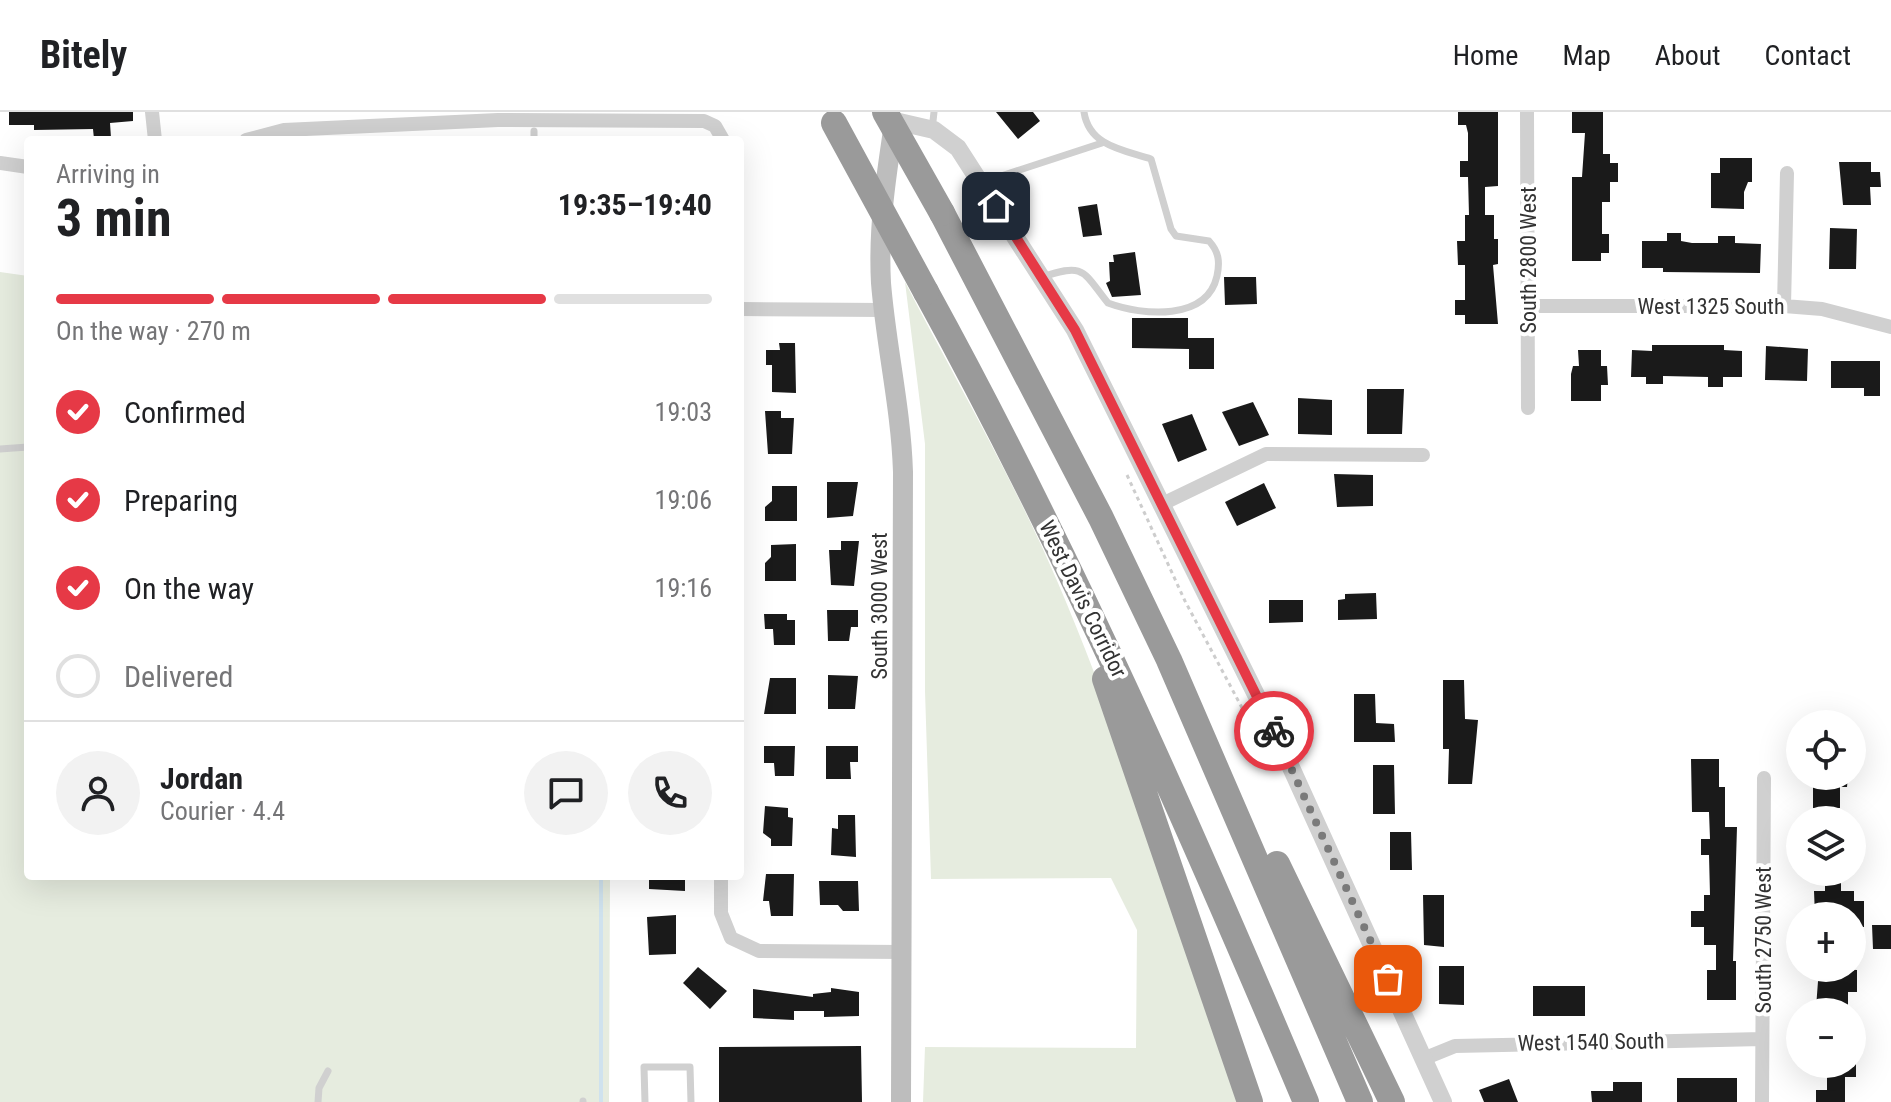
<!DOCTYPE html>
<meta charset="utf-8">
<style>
body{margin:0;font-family:"Roboto Condensed",sans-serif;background:#f2f2f2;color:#202124;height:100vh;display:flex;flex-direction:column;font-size:30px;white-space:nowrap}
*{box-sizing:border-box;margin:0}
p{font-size:26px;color:#757577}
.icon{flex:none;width:44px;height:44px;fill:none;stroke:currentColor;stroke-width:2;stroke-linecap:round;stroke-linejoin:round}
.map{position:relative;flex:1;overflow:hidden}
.sheet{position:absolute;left:24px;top:24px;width:720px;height:744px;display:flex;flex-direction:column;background:#fff;border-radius:8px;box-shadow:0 8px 32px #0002}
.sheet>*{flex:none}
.tools{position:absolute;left:1786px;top:598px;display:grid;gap:16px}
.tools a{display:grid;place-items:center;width:80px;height:80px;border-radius:50%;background:#fff;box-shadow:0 8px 32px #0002;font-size:40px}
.pin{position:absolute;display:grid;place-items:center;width:68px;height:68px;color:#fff;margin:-34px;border-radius:16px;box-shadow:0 4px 12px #0006}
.courier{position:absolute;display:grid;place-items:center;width:80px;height:80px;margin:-40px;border:6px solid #e63946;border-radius:50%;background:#fff;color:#222;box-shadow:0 2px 10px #0007}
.head em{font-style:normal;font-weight:700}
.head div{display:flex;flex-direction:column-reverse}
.head{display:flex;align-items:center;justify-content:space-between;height:136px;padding:0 32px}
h1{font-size:52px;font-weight:700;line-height:60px}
.bar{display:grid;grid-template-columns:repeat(4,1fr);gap:12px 8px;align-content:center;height:96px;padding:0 32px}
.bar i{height:10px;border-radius:6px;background:#e0e0e0}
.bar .current{background:#e63946}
.bar p{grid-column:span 4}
.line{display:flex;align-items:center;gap:20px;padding:0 32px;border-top:2px solid #e0e0e0}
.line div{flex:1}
.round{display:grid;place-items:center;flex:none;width:84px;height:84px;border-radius:42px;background:#f2f2f2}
ol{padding:0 32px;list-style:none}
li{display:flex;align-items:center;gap:24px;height:88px}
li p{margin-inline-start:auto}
li .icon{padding:8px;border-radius:50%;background:#e63946;color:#fff;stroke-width:4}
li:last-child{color:#757577}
li i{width:44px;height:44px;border:4px solid #e0e0e0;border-radius:50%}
header{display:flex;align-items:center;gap:48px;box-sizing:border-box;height:112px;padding:0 40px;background:#fff;border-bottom:2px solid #e0e0e0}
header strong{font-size:38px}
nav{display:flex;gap:44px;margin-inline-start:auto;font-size:28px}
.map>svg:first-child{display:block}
.green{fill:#e6ecdf}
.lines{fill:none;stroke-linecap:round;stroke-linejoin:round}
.stream{stroke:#cfe2ee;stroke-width:4}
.building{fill:#1a1a1a}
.path{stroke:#cdcdcd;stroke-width:3;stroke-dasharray:4 4;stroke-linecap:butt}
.service{stroke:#d0d0d0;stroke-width:7}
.minor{stroke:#d0d0d0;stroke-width:14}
.tertiary{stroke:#d0d0d0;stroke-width:18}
.secondary{stroke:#bdbdbd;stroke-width:20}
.motorway{stroke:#9a9a9a;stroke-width:26}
.motorway-bridge{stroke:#9a9a9a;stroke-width:26}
.done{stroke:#7a7a7a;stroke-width:8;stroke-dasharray:0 14.4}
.route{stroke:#e63946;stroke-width:10}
.labels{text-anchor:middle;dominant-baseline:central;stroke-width:8;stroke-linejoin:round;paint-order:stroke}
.street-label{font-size:22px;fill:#333;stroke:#fff}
</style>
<header>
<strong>Bitely</strong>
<nav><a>Home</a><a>Map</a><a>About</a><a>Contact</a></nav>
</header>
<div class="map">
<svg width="1891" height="990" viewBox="0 0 1891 990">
<rect width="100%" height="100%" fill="#fff"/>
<!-- green -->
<path class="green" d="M0 160 28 164V764H610L609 990H0Z
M905 170C956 269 1014 368 1058 471 1130 640 1182 817 1240 990H923L925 935 1136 936 1137 818 1111 766 931 767 925 579V332Z"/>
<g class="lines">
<!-- stream -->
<path class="stream" d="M601 764V990"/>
</g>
<!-- building -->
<path class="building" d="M9 0H133V9L110 11 111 26 94 27 93 17 34 18V13H9Z
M996 0H1033L1040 9 1018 27Z
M1458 0H1498V74L1485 75V103H1494V127H1498V152L1493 153 1498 212H1465V203H1455V188H1465V153H1458L1457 129H1465V103H1469L1468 65H1460V49H1468V21L1466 13H1458Z
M1572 0H1603V42H1610V51H1618V70H1610V90H1602V122H1609V141H1601V149H1572V65H1582L1585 21H1572Z
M1720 46H1752V70H1748L1744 80V97L1711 96V61H1720Z
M1839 50H1871V60H1880L1881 75H1870L1871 93H1843Z
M1097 92 1102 123 1083 125 1078 95Z
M1830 116 1857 117 1856 157H1829Z
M1667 121H1681V129L1692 131H1718V124H1735V131L1761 132 1760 161 1663 160V156H1642V129H1667Z
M1135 140 1141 183 1112 185 1106 171 1110 169 1109 150H1114L1113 143Z
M1224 165H1256L1257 192 1225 193Z
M1132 206H1188V226H1214V257H1189V237L1132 236Z
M779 231H795L796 281 772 280V253H766V238H780Z
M1652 233H1724V238L1742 239V265H1723V275H1708V265L1663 264V272H1646V265H1631L1632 238 1652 239Z
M1766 234 1808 237 1807 269 1765 268Z
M1578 238H1601V254H1607L1608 273H1601V289H1571V262L1573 254H1579Z
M1831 249H1880V284H1864V276H1831Z
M1367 277H1404L1402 322H1367Z
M1298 286 1332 288V323L1298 322Z
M1253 290 1269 323 1239 334 1222 300Z
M765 299H781V306H794L792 342H768Z
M1192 302 1207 338 1178 350 1162 312Z
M1334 362 1373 363V394L1337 395Z
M827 370H858L853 404 827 406Z
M1264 371 1276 396 1237 414 1225 390Z
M772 374H797V409H765V395L772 389Z
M841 429H859L854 474 831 473 829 438H841Z
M796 432V469H765V451L771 445V433Z
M1376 481 1377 507 1338 508V488L1345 487V482Z
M1269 488H1303V510L1269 511Z
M827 498H858V515H851L849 529H828Z
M764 502H787V508H795V533H774L773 517H765Z
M828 563 858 564 855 597H828Z
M770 566H796V602H764Z
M1443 568H1464L1465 607 1478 608 1472 672H1448L1449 637H1443Z
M1354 582H1375L1376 611 1394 612 1395 630H1354Z
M764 634H795L794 664H775L774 651H764Z
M826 634H858V650H850L851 667H826Z
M1691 647H1719V675H1725V715H1737L1733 849H1736V888H1707V858H1716V833H1704V815H1691V799H1704V783H1710L1709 743H1701V727H1710L1709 700H1692Z
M1373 653H1394L1395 702H1373Z
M1813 664H1848L1847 675H1840V696H1813Z
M765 694 788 696V705L793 706 792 734H771V727L763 721Z
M838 703H855L856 745 831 743 832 716 838 717Z
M1390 720H1411L1412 758H1390Z
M1825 760H1841V779H1854V789H1864V815H1852V804H1815L1814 779H1825Z
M766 762H794L793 804H771L769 789H763Z
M649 764H685V779L649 777Z
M819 769H858L859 799H843L838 793H820Z
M1423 783H1444V835L1424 833Z
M676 803V842L649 843 647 805Z
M1872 813H1891V837H1873Z
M1439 854H1464V893L1439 892Z
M698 855 727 879 710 897 683 871Z
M1819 856 1857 858V880H1848V896H1816Z
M1533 874H1585V904H1533Z
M831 876 859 880V904L824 905V899H794V908L753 906V877L813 885V882L831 880Z
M861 934 862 990H719V935Z
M1827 952H1856V965H1845V990H1816V978H1827Z
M1677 966H1737V990H1677Z
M1509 967 1518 990H1484L1479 978Z
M1613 970H1642V990H1592L1591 979H1613Z"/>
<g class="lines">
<!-- path -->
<path class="path" d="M1127 363 1185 489 1248 607"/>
<!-- service -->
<path class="service" d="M932 18 934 0
M534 28V19
M983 70 1102 31
M1043 165C1085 150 1083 160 1108 191 1143 204 1207 209 1217 164 1220 150 1219 140 1209 129L1176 124 1171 117 1151 47C1123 38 1089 34 1084 0
M0 337 28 335
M583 989V990
M318 990 319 976 328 959
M645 990 644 955H690L691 990"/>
<!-- minor -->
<path class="minor" d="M152 0 155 28
M1527 0 1528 296
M246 28 284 18 498 8 704 9 715 14 723 28
M0 51 28 55
M1528 194H1784L1822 197 1891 215
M1784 194 1787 61
M740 197 884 198
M1160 393 1266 342 1423 343
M721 764V801L731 826 759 839 903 840
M1423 947 1455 934 1762 927
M1762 990 1764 666"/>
<!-- tertiary -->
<path class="tertiary" d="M895 9 934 18 958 36 1075 218 1279 629 1443 990"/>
<!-- secondary -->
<path class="secondary" d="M894 12C886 65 878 117 881 171 886 234 901 296 903 360L901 990"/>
<!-- motorway -->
<path class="motorway" d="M942 101 1101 406 1169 548 1360 990
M926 180C1070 442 1190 715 1306 990
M1105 567 1250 990
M1277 752 1392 990"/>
<!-- motorway-bridge -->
<path class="motorway-bridge" d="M885 0 942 101
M834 11 926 180"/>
</g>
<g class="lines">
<!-- done -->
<path class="done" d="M1274 619 1388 867"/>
<!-- route -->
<path class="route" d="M996 94 1075 218 1274 619"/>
</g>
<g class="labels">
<!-- street labels -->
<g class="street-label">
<text transform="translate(1528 148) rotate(-90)">South 2800 West</text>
<text x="1711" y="194">West 1325 South</text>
<text transform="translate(1083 487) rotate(64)">West Davis Corridor</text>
<text transform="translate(879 494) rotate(-90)">South 3000 West</text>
<text transform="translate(1763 828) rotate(-90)">South 2750 West</text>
<text transform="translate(1591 930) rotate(-1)">West 1540 South</text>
</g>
</g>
</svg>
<div class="tools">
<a><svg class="icon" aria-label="locate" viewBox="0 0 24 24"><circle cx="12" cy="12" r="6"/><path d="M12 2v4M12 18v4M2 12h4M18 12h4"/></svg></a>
<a><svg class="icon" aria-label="layers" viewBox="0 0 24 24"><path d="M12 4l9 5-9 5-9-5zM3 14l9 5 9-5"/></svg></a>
<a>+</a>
<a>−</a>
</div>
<div class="pin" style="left:1388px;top:867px;background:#ea580c"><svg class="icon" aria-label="bag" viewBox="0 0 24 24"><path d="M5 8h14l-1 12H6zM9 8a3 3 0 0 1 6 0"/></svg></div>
<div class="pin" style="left:996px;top:94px;background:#1f2937"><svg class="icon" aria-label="home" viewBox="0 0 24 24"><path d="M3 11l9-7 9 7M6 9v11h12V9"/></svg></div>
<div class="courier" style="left:1274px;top:619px"><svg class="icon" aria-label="bike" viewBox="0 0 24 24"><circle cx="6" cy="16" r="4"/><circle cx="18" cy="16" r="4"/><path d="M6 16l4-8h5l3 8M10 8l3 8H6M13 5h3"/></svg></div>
<section class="sheet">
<div class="head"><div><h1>3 min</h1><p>Arriving in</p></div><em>19:35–19:40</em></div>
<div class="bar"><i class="current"></i><i class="current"></i><i class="current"></i><i></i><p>On the way · 270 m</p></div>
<ol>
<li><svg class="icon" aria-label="check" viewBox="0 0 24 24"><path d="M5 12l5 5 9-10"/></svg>Confirmed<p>19:03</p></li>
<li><svg class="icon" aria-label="check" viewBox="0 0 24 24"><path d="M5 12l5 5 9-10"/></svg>Preparing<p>19:06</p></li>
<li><svg class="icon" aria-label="check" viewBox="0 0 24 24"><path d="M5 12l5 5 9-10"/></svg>On the way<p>19:16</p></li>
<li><i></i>Delivered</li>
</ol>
<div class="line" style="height:144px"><a class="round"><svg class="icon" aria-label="person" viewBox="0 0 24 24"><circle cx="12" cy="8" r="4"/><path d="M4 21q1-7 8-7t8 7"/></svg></a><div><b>Jordan</b><p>Courier · 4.4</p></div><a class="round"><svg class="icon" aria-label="chat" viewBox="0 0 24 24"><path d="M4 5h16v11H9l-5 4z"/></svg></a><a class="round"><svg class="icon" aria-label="phone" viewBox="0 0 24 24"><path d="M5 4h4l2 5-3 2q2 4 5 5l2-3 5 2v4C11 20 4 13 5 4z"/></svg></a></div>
</section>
</div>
